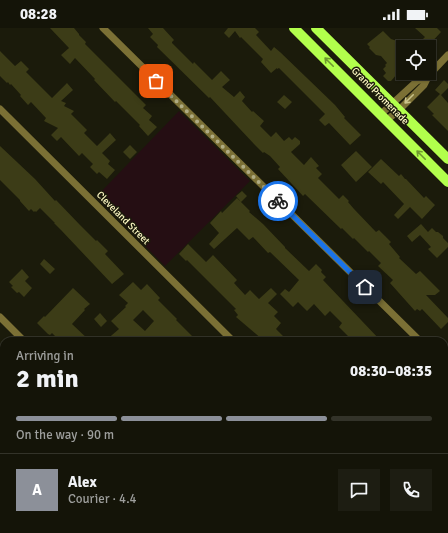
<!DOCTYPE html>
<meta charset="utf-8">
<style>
body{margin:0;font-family:Signika,sans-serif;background:#1d1d12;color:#f1f3f6;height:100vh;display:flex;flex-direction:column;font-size:15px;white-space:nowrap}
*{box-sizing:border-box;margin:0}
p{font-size:13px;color:#9d9e9c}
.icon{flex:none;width:22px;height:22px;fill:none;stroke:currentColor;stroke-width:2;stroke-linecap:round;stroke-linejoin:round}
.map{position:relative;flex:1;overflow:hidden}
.drawer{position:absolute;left:0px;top:309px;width:448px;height:196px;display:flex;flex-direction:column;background:#141408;border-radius:12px 12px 0 0;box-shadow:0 1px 3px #0004,0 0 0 1px #333329}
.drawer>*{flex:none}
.controls{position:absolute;left:396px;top:12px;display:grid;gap:8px}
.controls a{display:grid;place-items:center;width:40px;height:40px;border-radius:0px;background:#141408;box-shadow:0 1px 3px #0004,0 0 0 1px #333329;font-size:20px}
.pin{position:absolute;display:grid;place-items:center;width:34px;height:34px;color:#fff;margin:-17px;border-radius:8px;box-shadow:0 2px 6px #0006}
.courier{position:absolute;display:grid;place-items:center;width:40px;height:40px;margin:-20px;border:3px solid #1a73e8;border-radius:50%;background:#fff;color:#222;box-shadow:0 1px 5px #0007}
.headline em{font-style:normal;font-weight:700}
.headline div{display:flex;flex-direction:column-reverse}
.headline{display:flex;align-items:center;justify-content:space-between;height:68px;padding:0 16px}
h1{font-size:26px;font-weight:700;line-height:30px}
.bar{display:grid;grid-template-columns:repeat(4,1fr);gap:6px 4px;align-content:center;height:48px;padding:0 16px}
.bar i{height:5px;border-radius:3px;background:#333329}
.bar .on{background:#8c9099}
.bar p{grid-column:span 4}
.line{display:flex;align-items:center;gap:10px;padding:0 16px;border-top:1px solid #333329}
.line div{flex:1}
.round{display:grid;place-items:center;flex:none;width:42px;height:42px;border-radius:0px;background:#1d1d12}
.status{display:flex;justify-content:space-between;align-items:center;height:28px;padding:0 20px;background:#141408;direction:ltr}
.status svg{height:11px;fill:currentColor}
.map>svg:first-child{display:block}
.green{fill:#250e13}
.building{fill:#3c3c17;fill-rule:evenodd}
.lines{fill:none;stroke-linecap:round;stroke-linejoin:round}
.minor{stroke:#7b7035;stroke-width:7}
.primary{stroke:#b2ff4c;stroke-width:10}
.oneway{stroke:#6e982f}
.oneway2{stroke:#cac38b}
.done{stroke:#afac84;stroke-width:4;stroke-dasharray:0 7.2}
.route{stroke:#1a73e8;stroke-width:5}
.labels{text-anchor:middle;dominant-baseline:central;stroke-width:3;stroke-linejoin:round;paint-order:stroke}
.street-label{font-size:10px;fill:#fffac5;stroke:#1b1b0b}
</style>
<div class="status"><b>08:28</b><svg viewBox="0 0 49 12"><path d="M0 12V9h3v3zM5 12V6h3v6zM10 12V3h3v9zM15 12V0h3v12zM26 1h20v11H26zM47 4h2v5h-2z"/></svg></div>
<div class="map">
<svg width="448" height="505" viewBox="0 0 448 505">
<rect width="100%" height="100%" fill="#1b1b0b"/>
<!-- green -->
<path class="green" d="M179 83 250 153 165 238 96 169Z"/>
<!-- building -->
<path class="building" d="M50 0H74L79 6V7L86 14 85 16 146 77 143 80 152 88 149 92 157 99 148 108 139 98 140 97 116 73 115 74 94 52 95 51 75 30 70 36 61 27 69 20Z
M148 0H163L174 12 172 14V15L193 36 194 34 212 52 221 43 230 52 222 59 234 69 240 63 245 69 242 73 252 84 253 83 264 93 260 98 271 109 276 104 284 113 289 109 292 112 295 109 300 113V116L291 124 304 137 311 129 319 138 316 140 322 146 318 150 339 171 343 167 349 173 348 174 354 181 376 204 379 202 391 214 389 216 400 229 399 230 416 246 420 243 440 263 435 267H426L448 290V294L441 301 422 281 420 283 417 281 415 283 390 255 393 252 378 238 381 235 369 223 368 224 354 210 353 211 342 200 341 201 305 166 303 168 278 141 280 139 270 128 264 124 263 125 254 116 210 69 209 70 157 19 158 17 150 9 153 6Z
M228 0H255L259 4 256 7 271 23 274 19 280 24 335 77 345 89 344 90 361 107 350 117 329 95 325 98 319 92 325 86 279 40 277 41V40L271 45 261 34 263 31 241 9 240 10 235 3 229 10 224 5Z
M415 0H437L441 4 429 17 423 11 425 9Z
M383 3 391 11 403 15V39L391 53H388L383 48 386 45 383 41 386 38 385 37 387 35 381 28 376 27 369 20 370 19 367 16Z
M0 23 15 38 21 33 29 41 26 44 52 70 67 55 73 62 61 73 66 75 64 78 74 83 71 86 87 102 84 105 97 118 110 105 116 112 102 125 110 133 108 136 115 142 107 151 99 144 97 146 90 139 93 136 82 125 79 128 61 109 57 113 51 107 58 100 44 93 46 90 31 74 28 77 20 68 21 67 11 56 10 57 8 54 7 55 0 48Z
M444 52 448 56V60L441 67 448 75V103L432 87 434 86 427 79 440 66 435 62Z
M284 67 292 74 285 81 277 74Z
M130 117 137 124 130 131 123 124Z
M0 118 35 151 55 173 56 172 80 197 96 213 97 212 108 223 105 226 124 246 112 256 61 202 54 195H55L40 180 36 184 35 183 34 184 31 181 29 183 20 173V172L0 152Z
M356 123 372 139 356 154 341 137Z
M381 131 399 148 401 146 405 151H406L424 170 426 168 435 177 422 191 410 179 398 191 394 187 404 176 383 154 381 156 368 144Z
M242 163 247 168 241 174 236 168Z
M237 170 250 183 249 184 263 196 285 219V220L309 243 316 236 322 242 321 244 326 249 323 252 381 313H353L339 299 342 295 330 283 325 288 314 276 307 283 298 274 293 279 280 266 285 261 289 264 299 252 270 224 268 225 253 209 249 212 237 200 214 221 209 216 219 205 210 195 221 183 222 185Z
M421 196 428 204 432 200 436 204H438L443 208V210L448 215V219L437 230 428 221 431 219 420 207 412 214 407 208Z
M188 216 206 234 213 227 237 252 234 255 245 267 250 262 259 271 271 260 277 266 268 275 278 284 274 288 281 295 276 301 288 313H270L267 310 263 312 236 289 238 287 234 282 236 281 187 232 186 233 179 226Z
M44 231 55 241 50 246 40 236Z
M22 241 29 249 25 253 32 260 24 269 19 264 17 265 11 259 13 258 9 254Z
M133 254 141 262 147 256 160 270 158 272 177 291 176 292 197 313H131L126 309 122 313H105L119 301 111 293 126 279 125 278 128 275 119 267ZM143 282 154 293 145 303 133 292Z
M73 260 90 276 84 281 85 282 72 296 90 313H60L52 305 50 307 48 306 37 295 44 288 45 289Z
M100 285 107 293 101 299 94 291Z"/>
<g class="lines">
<!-- minor -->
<path class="minor" d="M103 0 420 313
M0 81 233 313
M381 86 417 53 429 47
M387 92 399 82 424 57 429 47 448 27
M0 289 24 313
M444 337 448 341
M0 363 4 359
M444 495 448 491
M214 501 218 505
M433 501 436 503 438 505
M421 505 426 501"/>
<!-- primary -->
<path class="primary" d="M294 0 448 154
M316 0 448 131"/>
</g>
<!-- one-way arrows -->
<defs><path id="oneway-shaft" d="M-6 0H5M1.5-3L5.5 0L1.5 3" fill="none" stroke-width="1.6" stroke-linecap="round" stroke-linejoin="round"/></defs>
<g class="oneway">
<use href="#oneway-shaft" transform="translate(329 34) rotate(-135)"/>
<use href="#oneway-shaft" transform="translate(421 127) rotate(-135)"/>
</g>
<use class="oneway2" href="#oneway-shaft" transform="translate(409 71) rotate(135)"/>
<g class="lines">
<!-- done -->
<path class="done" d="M156 53 278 173"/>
<!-- route -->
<path class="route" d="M278 173 365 259"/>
</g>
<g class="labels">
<!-- street labels -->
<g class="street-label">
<text transform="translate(380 68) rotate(45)">Grand Promenade</text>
<text transform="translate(123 190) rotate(45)">Cleveland Street</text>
</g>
</g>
</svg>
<div class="controls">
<a><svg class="icon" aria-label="locate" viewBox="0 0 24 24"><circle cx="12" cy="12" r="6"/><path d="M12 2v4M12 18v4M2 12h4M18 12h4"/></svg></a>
</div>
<div class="pin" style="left:156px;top:53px;background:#ea580c"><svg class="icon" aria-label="bag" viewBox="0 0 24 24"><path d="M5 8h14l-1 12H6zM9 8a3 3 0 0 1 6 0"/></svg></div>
<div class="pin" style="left:365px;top:259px;background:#1f2937"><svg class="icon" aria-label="home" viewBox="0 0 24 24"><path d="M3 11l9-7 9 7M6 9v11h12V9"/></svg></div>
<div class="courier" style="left:278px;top:173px"><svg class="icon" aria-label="bike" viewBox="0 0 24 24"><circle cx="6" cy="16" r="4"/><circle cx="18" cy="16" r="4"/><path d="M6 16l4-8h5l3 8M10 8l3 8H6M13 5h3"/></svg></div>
<section class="drawer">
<div class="headline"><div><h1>2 min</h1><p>Arriving in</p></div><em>08:30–08:35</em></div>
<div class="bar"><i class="on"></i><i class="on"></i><i class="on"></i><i></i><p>On the way · 90 m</p></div>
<div class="line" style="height:72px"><b class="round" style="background:#8c9099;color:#fff">A</b><div><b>Alex</b><p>Courier · 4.4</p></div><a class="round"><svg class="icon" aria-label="chat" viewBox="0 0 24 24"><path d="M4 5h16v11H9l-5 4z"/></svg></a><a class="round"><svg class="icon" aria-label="phone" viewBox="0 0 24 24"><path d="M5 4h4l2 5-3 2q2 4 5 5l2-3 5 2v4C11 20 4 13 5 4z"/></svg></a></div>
</section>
</div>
